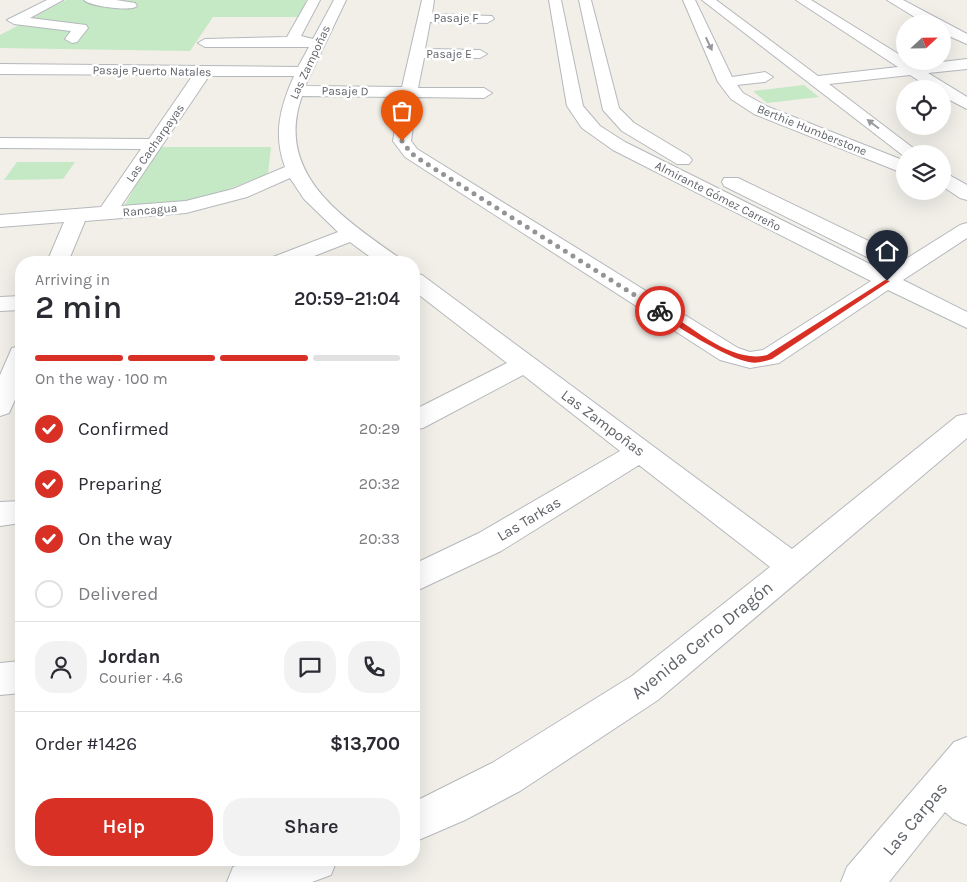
<!DOCTYPE html>
<meta charset="utf-8">
<style>
body{margin:0;font-family:Karla,sans-serif;background:#f2f2f3;color:#2b2b33;height:100vh;display:flex;flex-direction:column;font-size:19px;white-space:nowrap}
*{box-sizing:border-box;margin:0}
p{font-size:16px;color:#7c7c81}
.icon{flex:none;width:28px;height:28px;fill:none;stroke:currentColor;stroke-width:2;stroke-linecap:round;stroke-linejoin:round}
.map{position:relative;flex:1;overflow:hidden}
.sheet{position:absolute;left:15px;top:256px;width:405px;height:610px;display:flex;flex-direction:column;background:#fff;border-radius:20px;box-shadow:0 5px 20px #0002}
.sheet>*{flex:none}
.needle{width:32px;rotate:68deg}
.buttons{position:absolute;left:896px;top:15px;display:grid;gap:10px}
.buttons a{display:grid;place-items:center;width:55px;height:55px;border-radius:50%;background:#fff;box-shadow:0 5px 20px #0002;font-size:25px}
.pin{position:absolute;display:grid;place-items:center;width:42px;height:42px;color:#fff;margin:-51px -21px;border-radius:50% 50% 50% 0;rotate:-45deg;box-shadow:0 0 5px #0007}
.pin .icon{rotate:45deg}
.courier{position:absolute;display:grid;place-items:center;width:50px;height:50px;margin:-25px;border:4px solid #d93025;border-radius:50%;background:#fff;color:#222;box-shadow:0 1px 6px #0007}
.head em{font-style:normal;font-weight:600}
.head div{display:flex;flex-direction:column-reverse}
.head{display:flex;align-items:center;justify-content:space-between;height:85px;padding:0 20px}
h1{font-size:32px;font-weight:600;line-height:38px}
.bar{display:grid;grid-template-columns:repeat(4,1fr);gap:8px 5px;align-content:center;height:60px;padding:0 20px}
.bar i{height:6px;border-radius:4px;background:#e1e1e2}
.bar .active{background:#d93025}
.bar p{grid-column:span 4}
.line{display:flex;align-items:center;gap:12px;padding:0 20px;border-top:1px solid #e1e1e2}
.line div{flex:1}
.round{display:grid;place-items:center;flex:none;width:52px;height:52px;border-radius:20px;background:#f2f2f3}
ol{padding:0 20px;list-style:none}
li{display:flex;align-items:center;gap:15px;height:55px}
li p{margin-inline-start:auto}
li .icon{padding:5px;border-radius:50%;background:#d93025;color:#fff;stroke-width:4}
li:last-child{color:#7c7c81}
li i{width:28px;height:28px;border:2px solid #e1e1e2;border-radius:50%}
.primary-button{display:flex;gap:10px;margin-top:auto;padding:10px 20px}
.primary-button a{flex:1;height:58px;border-radius:20px;background:#d93025;color:#fff;font-size:20px;font-weight:600;line-height:58px;text-align:center}
.primary-button a+a{background:#f2f2f3;color:#2b2b33}
.map>svg:first-child{display:block}
.green{fill:#c5e8c5}
.lines{fill:none;stroke-linecap:round;stroke-linejoin:round}
.minor-casing{stroke:#b5b8bc;stroke-width:2}
.minor{fill:#fff;fill-rule:evenodd}
.oneway{fill:#979a9d}
.route{fill:#d93025}
.done{stroke:#929495;stroke-width:5;stroke-dasharray:0 9}
.labels{text-anchor:middle;dominant-baseline:central;stroke-width:5;stroke-linejoin:round;paint-order:stroke}
.far-street-label{font-size:12px;fill:#5f6368;stroke:#fff}
.street-label{font-size:15px;fill:#5f6368;stroke:#fff}
.near-street-label{font-size:18px;fill:#5f6368;stroke:#fff}
</style>
<div class="map">
<svg width="967" height="882" viewBox="0 0 967 882">
<rect width="100%" height="100%" fill="#f1efe8"/>
<!-- green -->
<path class="green" d="M66 0H306L301 17H213L190 51 0 48V35Z
M804 85 819 97 767 103 753 91Z
M158 147H271L268 174 208 197 161 205 123 208Z
M17 162H75L63 179 4 180Z"/>
<g class="lines">
<defs>
<path id="minor" d="M47 0H63L30 18 86 25 88 28 77 42 72 43 65 39 71 31 14 24 7 20Z
M84 0H116L135 3 137 6C131 12 89 6 84 0Z
M308 0H320L301 36 313 39 334 0H346L305 86 402 87 422 0H434L432 14 492 16 494 19 487 23 430 22 425 49 480 50 487 54 480 58H424L418 88H484L492 93 484 98 417 97 411 141 417 149 738 348 750 352 763 350 871 281 613 150 582 128 567 106 549 0H561L583 106 600 126 625 142 886 272 891 269 724 186 722 182 724 178H738L906 259 960 225 967 223V238L903 280 967 312V328L888 290 779 363 750 368 720 360 405 157 393 141 400 97 302 96C274 174 343 218 398 257L400 262H377L350 242 299 262H271L273 257 338 232 304 199 290 178 247 197 186 213 85 221 68 262H47L64 222 0 227V215L101 207 141 149 0 148V138L149 139 193 75 0 74V64L298 67 309 47H205L198 43 205 39 287 37ZM209 76H294C280 107 273 135 285 167L233 189 186 201 121 206Z
M579 0H591L619 108 634 123 689 156 692 160 689 164H677L622 131 603 110Z
M683 0H695L732 77 765 72 773 77 765 82 737 85 743 93 766 106 905 161V174L754 114 731 99 718 82Z
M702 0H716L818 76 898 67 796 0H811L905 58V61L916 65 967 59V69L928 73 967 97V109L942 96V89H932L910 75 829 84 921 154H905V157Z
M887 0H903L967 34V44L942 33V24H926Z
M942 171 967 185V200L960 198 942 186Z
M414 273 422 275 792 549 957 416 967 414V438L658 700 520 791 465 820 414 842V802L492 763 632 676 770 567 639 465 501 551 414 592V564L479 533 620 451 523 375 423 428 414 430V410L507 363 414 291Z
M21 296V310L0 311V297Z
M21 346V386L9 413 0 416V375L12 348Z
M21 501V523L0 526V502Z
M21 661V693L0 695V663Z
M967 737V825L953 819 945 812 889 882H841L847 867 954 742Z
M251 860H337L331 875 312 882H227L233 867Z"/>
</defs>
<!-- minor casing -->
<use href="#minor" class="minor-casing"/>
<!-- minor -->
<use href="#minor" class="minor"/>
</g>
<!-- one-way arrows -->
<defs><path id="oneway-solid" d="M-6-.8H1V-3.2L6.5 0L1 3.2V.8H-6Z" transform="scale(1.25)"/></defs>
<g class="oneway">
<use href="#oneway-solid" transform="translate(709 44) rotate(65)"/>
<use href="#oneway-solid" transform="translate(873 124) rotate(-143)"/>
</g>
<!-- route -->
<path class="route" d="M885 280 890 281 772 359C765 361 757 364 749 362 729 359 672 325 657 311L663 309C691 327 733 364 767 355Z"/>
<g class="lines">
<!-- done -->
<path class="done" d="M402 141 411 153 419 159 660 311"/>
</g>
<g class="labels">
<!-- far-street labels -->
<g class="far-street-label">
<text x="456" y="18">Pasaje F</text>
<text x="449" y="54">Pasaje E</text>
<text transform="translate(310 62) rotate(-65)">Las Zampoñas</text>
<text transform="translate(152 71) rotate(1)">Pasaje Puerto Natales</text>
<text transform="translate(345 91) rotate(1)">Pasaje D</text>
<text transform="translate(812 130) rotate(22)">Berthie Humberstone</text>
<text transform="translate(155 143) rotate(-55)">Las Cacharpayas</text>
<text transform="translate(718 196) rotate(27)">Almirante Gómez Carreño</text>
<text transform="translate(150 210) rotate(-5)">Rancagua</text>
</g>
<!-- street labels -->
<g class="street-label">
<text transform="translate(603 423) rotate(37)">Las Zampoñas</text>
<text transform="translate(529 519) rotate(-31)">Las Tarkas</text>
</g>
<!-- near-street labels -->
<g class="near-street-label">
<text transform="translate(702 640) rotate(-39)">Avenida Cerro Dragón</text>
<text transform="translate(915 819) rotate(-50)">Las Carpas</text>
</g>
</g>
</svg>
<div class="buttons">
<a><svg class="needle" viewBox="-14 -14 28 28"><path d="M0-13l5 13h-10z" fill="#e53935"/><path d="M0 13l5-13h-10z" fill="#7c7c81"/></svg></a>
<a><svg class="icon" aria-label="locate" viewBox="0 0 24 24"><circle cx="12" cy="12" r="6"/><path d="M12 2v4M12 18v4M2 12h4M18 12h4"/></svg></a>
<a><svg class="icon" aria-label="layers" viewBox="0 0 24 24"><path d="M12 4l9 5-9 5-9-5zM3 14l9 5 9-5"/></svg></a>
</div>
<div class="pin" style="left:402px;top:141px;background:#ea580c"><svg class="icon" aria-label="bag" viewBox="0 0 24 24"><path d="M5 8h14l-1 12H6zM9 8a3 3 0 0 1 6 0"/></svg></div>
<div class="pin" style="left:887px;top:281px;background:#1f2937"><svg class="icon" aria-label="home" viewBox="0 0 24 24"><path d="M3 11l9-7 9 7M6 9v11h12V9"/></svg></div>
<div class="courier" style="left:660px;top:311px"><svg class="icon" aria-label="bike" viewBox="0 0 24 24"><circle cx="6" cy="16" r="4"/><circle cx="18" cy="16" r="4"/><path d="M6 16l4-8h5l3 8M10 8l3 8H6M13 5h3"/></svg></div>
<section class="sheet">
<div class="head"><div><h1>2 min</h1><p>Arriving in</p></div><em>20:59–21:04</em></div>
<div class="bar"><i class="active"></i><i class="active"></i><i class="active"></i><i></i><p>On the way · 100 m</p></div>
<ol>
<li><svg class="icon" aria-label="check" viewBox="0 0 24 24"><path d="M5 12l5 5 9-10"/></svg>Confirmed<p>20:29</p></li>
<li><svg class="icon" aria-label="check" viewBox="0 0 24 24"><path d="M5 12l5 5 9-10"/></svg>Preparing<p>20:32</p></li>
<li><svg class="icon" aria-label="check" viewBox="0 0 24 24"><path d="M5 12l5 5 9-10"/></svg>On the way<p>20:33</p></li>
<li><i></i>Delivered</li>
</ol>
<div class="line" style="height:90px"><a class="round"><svg class="icon" aria-label="person" viewBox="0 0 24 24"><circle cx="12" cy="8" r="4"/><path d="M4 21q1-7 8-7t8 7"/></svg></a><div><b>Jordan</b><p>Courier · 4.6</p></div><a class="round"><svg class="icon" aria-label="chat" viewBox="0 0 24 24"><path d="M4 5h16v11H9l-5 4z"/></svg></a><a class="round"><svg class="icon" aria-label="phone" viewBox="0 0 24 24"><path d="M5 4h4l2 5-3 2q2 4 5 5l2-3 5 2v4C11 20 4 13 5 4z"/></svg></a></div>
<div class="line" style="height:65px"><div>Order #1426</div><b>$13,700</b></div>
<div class="primary-button"><a>Help</a><a>Share</a></div>
</section>
</div>
